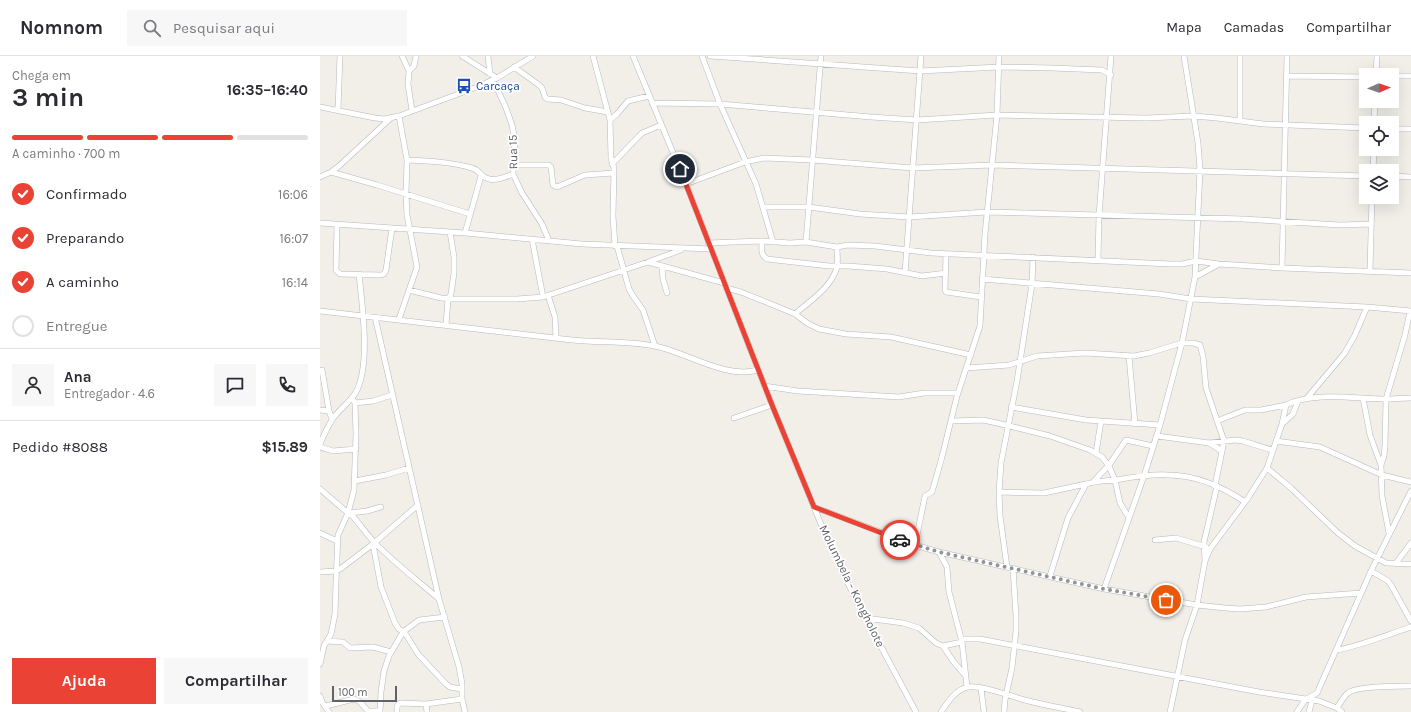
<!DOCTYPE html>
<html lang="pt">
<meta charset="utf-8">
<style>
body{margin:0;font-family:Karla,sans-serif;background:#f7f7f7;color:#2b2b33;height:100vh;display:flex;flex-direction:column;font-size:15px;white-space:nowrap}
*{box-sizing:border-box;margin:0}
p{font-size:13px;color:#7c7c81}
.icon{flex:none;width:22px;height:22px;fill:none;stroke:currentColor;stroke-width:2;stroke-linecap:round;stroke-linejoin:round}
.map{position:relative;flex:1;overflow:hidden}
.details{display:flex;flex-direction:column;background:#fff;width:320px}
.details>*{flex:none}
.needle{width:26px;rotate:88deg}
.tools{position:absolute;left:1039px;top:12px;display:grid;gap:8px}
.tools a{display:grid;place-items:center;width:40px;height:40px;border-radius:0px;background:#fff;box-shadow:0 4px 16px #0002;font-size:20px}
.scale{position:absolute;left:12px;bottom:10px;width:65px;box-sizing:border-box;padding-left:4px;border:2px solid #5f6368;border-top:0;font-size:11px;line-height:14px;white-space:nowrap;color:#5f6368;-webkit-text-stroke:3px #fff;paint-order:stroke}
.pin{position:absolute;display:grid;place-items:center;width:34px;height:34px;color:#fff;margin:-17px;border:2px solid #fff;border-radius:50%;box-shadow:0 1px 4px #0007}
.courier{position:absolute;display:grid;place-items:center;width:40px;height:40px;margin:-20px;border:3px solid #ea4335;border-radius:50%;background:#fff;color:#222;box-shadow:0 1px 5px #0007}
.head em{font-style:normal;font-weight:700}
.head div{display:flex;flex-direction:column-reverse}
.head{display:flex;align-items:center;justify-content:space-between;height:68px;padding:0 12px}
h1{font-size:26px;font-weight:700;line-height:30px}
.bar{display:grid;grid-template-columns:repeat(4,1fr);gap:6px 4px;align-content:center;height:48px;padding:0 12px}
.bar i{height:5px;border-radius:3px;background:#e1e1e2}
.bar .on{background:#ea4335}
.bar p{grid-column:span 4}
.line{display:flex;align-items:center;gap:10px;padding:0 12px;border-top:1px solid #e1e1e2}
.line div{flex:1}
.round{display:grid;place-items:center;flex:none;width:42px;height:42px;border-radius:0px;background:#f7f7f7}
ol{padding:0 12px;list-style:none}
li{display:flex;align-items:center;gap:12px;height:44px}
li p{margin-inline-start:auto}
li .icon{padding:4px;border-radius:50%;background:#ea4335;color:#fff;stroke-width:4}
li:last-child{color:#7c7c81}
li i{width:22px;height:22px;border:2px solid #e1e1e2;border-radius:50%}
.cta{display:flex;gap:8px;margin-top:auto;padding:8px 12px}
.cta a{flex:1;height:46px;border-radius:0px;background:#ea4335;color:#fff;font-size:16px;font-weight:700;line-height:46px;text-align:center}
.cta a+a{background:#f7f7f7;color:#2b2b33}
header{display:flex;align-items:center;gap:24px;box-sizing:border-box;height:56px;padding:0 20px;background:#fff;border-bottom:1px solid #e1e1e2}
header strong{font-size:19px}
nav{display:flex;gap:22px;margin-inline-start:auto;font-size:14px}
.search{width:280px;height:36px;background:#f7f7f7;display:flex;align-items:center;gap:10px;box-sizing:border-box;padding:0 14px;border-radius:0px;color:#7c7c81;font-size:15px}
main{display:flex;flex:1;min-height:0}
.map>svg:first-child{display:block}
.lines{fill:none;stroke-linecap:round;stroke-linejoin:round}
.minor-casing{stroke:#b5b8bc;stroke-width:6}
.minor{stroke:#fff;stroke-width:5}
.done{stroke:#929495;stroke-width:4;stroke-dasharray:0 7.2}
.route{stroke:#ea4335;stroke-width:5}
.labels{text-anchor:middle;dominant-baseline:central;stroke-width:3.5;stroke-linejoin:round;paint-order:stroke}
.transit-label{font-size:12px;fill:#164399;stroke:#fff;text-anchor:start}
.street-label{font-size:12px;fill:#5f6368;stroke:#fff}
</style>
<header>
<strong>Nomnom</strong>
<div class="search"><svg class="icon" aria-label="search" viewBox="0 0 24 24"><circle cx="10" cy="10" r="6"/><path d="M15 15l6 6"/></svg>Pesquisar aqui</div>
<nav><a>Mapa</a><a>Camadas</a><a>Compartilhar</a></nav>
</header>
<main>
<section class="details">
<div class="head"><div><h1>3 min</h1><p>Chega em</p></div><em>16:35–16:40</em></div>
<div class="bar"><i class="on"></i><i class="on"></i><i class="on"></i><i></i><p>A caminho · 700 m</p></div>
<ol>
<li><svg class="icon" aria-label="check" viewBox="0 0 24 24"><path d="M5 12l5 5 9-10"/></svg>Confirmado<p>16:06</p></li>
<li><svg class="icon" aria-label="check" viewBox="0 0 24 24"><path d="M5 12l5 5 9-10"/></svg>Preparando<p>16:07</p></li>
<li><svg class="icon" aria-label="check" viewBox="0 0 24 24"><path d="M5 12l5 5 9-10"/></svg>A caminho<p>16:14</p></li>
<li><i></i>Entregue</li>
</ol>
<div class="line" style="height:72px"><a class="round"><svg class="icon" aria-label="person" viewBox="0 0 24 24"><circle cx="12" cy="8" r="4"/><path d="M4 21q1-7 8-7t8 7"/></svg></a><div><b>Ana</b><p>Entregador · 4.6</p></div><a class="round"><svg class="icon" aria-label="chat" viewBox="0 0 24 24"><path d="M4 5h16v11H9l-5 4z"/></svg></a><a class="round"><svg class="icon" aria-label="phone" viewBox="0 0 24 24"><path d="M5 4h4l2 5-3 2q2 4 5 5l2-3 5 2v4C11 20 4 13 5 4z"/></svg></a></div>
<div class="line" style="height:52px"><div>Pedido #8088</div><b>$15.89</b></div>
<div class="cta"><a>Ajuda</a><a>Compartilhar</a></div>
</section>
<div class="map">
<svg width="1091" height="656" viewBox="0 0 1091 656">
<rect width="100%" height="100%" fill="#f1efe8"/>
<g class="lines">
<defs>
<path id="minor" d="M82 0 89 15 88 28 92 55
M142 0 177 22
M168 0 170 18
M273 0 290 64 291 102 294 112 293 160 295 190
M313 0 366 128 452 349 510 490 536 544 596 656
M382 0 400 48 436 128 453 186
M390 0 600 15 679 11 732 12 782 14 791 19
M194 11 219 29 222 32 225 41 227 43 241 44 265 52 288 56
M89 15 94 10 96 0
M1056 19 1057 0
M967 20 1046 21
M1072 20H1091
M173 24 186 52 192 69 195 84 193 118 202 137 222 168 229 185
M332 47 400 48 551 61 597 64 677 59 826 62 873 60 897 62 943 68 1046 72
M0 51 55 62 64 63 79 60 157 31 177 22 213 0
M18 54 20 0
M79 60 87 104 86 138 87 159 97 211 79 263
M290 64 297 58 308 45 329 40
M920 64V0
M1054 67 1055 45
M1072 73H1091
M87 104C109 105 131 106 152 112 160 114 160 121 169 123 177 125 185 121 193 118
M292 108 322 77 341 69
M194 109H229L231 111 233 129 237 131 265 119 294 117
M1053 115 1054 93
M11 116 57 129 150 158
M1072 120 1091 121
M0 121 11 116 19 110 71 62
M366 128 425 106 444 102 492 104 593 112 672 109 1046 120
M443 151H489L540 158 589 161 667 156 923 163 1020 169 1051 168
M0 167 145 177 262 188 391 193
M17 169 16 214 20 218 61 219 64 218 66 214 72 172
M145 177 161 120
M212 183 223 241
M442 185C442 192 440 199 447 203L509 210H528L567 213 602 220 626 217
M486 186 501 0
M388 187 442 185 470 187 486 186 517 191 528 189 555 190 611 197 851 208H862L876 205 899 208 962 212 1091 217
M297 190 309 233 313 240 323 254 335 290
M626 198 625 234 626 236 661 241
M778 204 779 160 791 0
M328 206 404 227
M342 211 343 223 347 237
M962 212 967 0
M1050 215 1052 141
M585 217 601 0
M875 221 899 208
M662 223 839 238 871 243 1047 251 1091 255
M406 232 421 236 446 246 475 258 487 267 499 273 526 278 571 281 651 299
M89 234 121 242 136 243H197L223 241 328 206 361 194
M228 239 235 261 236 282
M0 255C84 265 168 274 252 284 281 287 311 284 339 291 369 298 407 323 438 314
M475 258C490 245 512 231 517 211 518 205 517 197 517 191
M55 261 119 543 139 611 142 628V643L145 656
M126 269 128 243 131 238 134 217V201L130 176
M809 300 815 368
M646 312 689 309 717 300 765 297 814 300 829 297 862 287H873L880 289 883 300 886 332 904 385 895 430
M2 314 9 355 12 363
M444 330 478 335 579 341 604 337H638
M987 342 1024 298 1034 281 1047 251
M1043 342 1050 379 1061 409 1062 440 1069 477
M35 347 53 345 72 339
M691 351 766 364 840 369
M0 354 9 355
M414 362 452 349
M631 365 663 364 677 367 730 380 770 394 782 401 789 410 795 424 800 447 809 462
M897 365 925 354H941L966 349
M962 368 973 358 978 345
M837 380 889 387 915 384 923 385 952 394
M956 385 1000 391 1062 419 1091 426
M889 387 902 395
M0 388C4 379 8 369 14 361 21 352 31 345 36 336 51 308 42 249 39 218
M0 391 13 395 36 393
M776 397 781 365
M1061 409 1064 400 1065 390 1066 343 1085 279 1090 255
M947 412 971 432 1018 477 1035 490 1066 507 1091 508
M35 425 66 419 89 412
M774 425 789 409 806 384 833 390
M0 433 28 457H30C39 467 47 479 56 488 76 508 98 525 119 543
M679 436 724 437 766 428
M98 449 53 488 61 531 75 567 79 573 85 577 98 598 126 628 130 631 141 633
M494 451 595 489 619 496 784 533 877 549 905 552 920 553 946 551 986 541 1041 537
M30 457 47 455 61 451
M0 477 17 485
M835 484 856 482 886 491
M595 489 605 440 612 436 622 401 637 340 660 270 665 178 677 59 679 0
M619 496 627 511 629 536 642 586 647 631
M885 504 884 486 897 430
M1076 507 1091 487
M687 511 680 460 679 436 681 407 697 325 712 228 713 201
M1051 515 1068 525 1071 529 1091 565
M0 516 16 515 20 513 53 488
M730 520 748 462 766 428C776 425 785 425 796 424 813 421 830 418 848 419 875 419 903 431 925 446
M784 533 824 420 840 369 862 287 875 221 880 114 878 87 864 0
M546 562 583 567 599 572 616 587 623 590 633 605 645 619
M642 583H660L939 636 999 645 1017 652 1022 656
M7 585 23 586 30 592 53 591 71 596
M623 590 642 586
M1017 594C1043 589 1066 579 1091 571
M0 608 4 590 11 578 15 558 16 526 18 479 28 457 34 434 36 378 35 347 32 342
M661 633 664 656
M0 640 2 646 9 656
M106 648 107 656
M6 650 34 643 39 645 48 655H60
M1017 652C1020 647 1024 640 1028 637 1036 630 1079 630 1091 630
M60 656 61 636 64 615 69 600 83 576 99 564 125 561
M77 656V650L80 647 106 648 142 643
M621 656C627 647 636 633 648 631 662 629 690 640 705 644 723 649 742 652 760 656
M684 656 685 644 692 612 696 575V560L693 512
M850 656 865 584 877 549 885 505 890 493 928 442 947 412 962 368 966 349C993 335 1037 343 1066 343 1075 343 1083 342 1091 342
M977 656 985 644 997 637 1051 515 1091 435
M989 656 992 645"/>
</defs>
<!-- minor casing -->
<use href="#minor" class="minor-casing"/>
<!-- minor -->
<use href="#minor" class="minor"/>
</g>
<g class="lines">
<!-- done -->
<path class="done" d="M580 484 619 496 784 533 846 544"/>
<!-- route -->
<path class="route" d="M360 113 452 349 494 451 580 484"/>
</g>
<!-- icons -->
<defs>
<symbol id="bus-bare" viewBox="-9 -9 18 18"><path d="M-5-6H5V4H4V6H2V4H-2V6H-4V4H-5ZM-3.5-4V0h7V-4ZM-3.5 1.2v1.5H-2V1.2ZM2 1.2v1.5H3.5V1.2Z" fill="#1a4fb4" stroke="#fff" stroke-width="2.5" paint-order="stroke"/></symbol>
</defs>
<g fill-rule="evenodd">
<use href="#bus-bare" x="133" y="19" width="22" height="22"/>
</g>
<g class="labels">
<!-- transit labels -->
<g class="transit-label">
<text x="156" y="30">Carcaça</text>
</g>
<!-- street labels -->
<g class="street-label">
<text transform="translate(193 96) rotate(-91)">Rua 15</text>
<text transform="translate(532 530) rotate(64)">Molumbela - Kongholote</text>
</g>
</g>
</svg>
<div class="tools">
<a><svg class="needle" viewBox="-14 -14 28 28"><path d="M0-13l5 13h-10z" fill="#e53935"/><path d="M0 13l5-13h-10z" fill="#7c7c81"/></svg></a>
<a><svg class="icon" aria-label="locate" viewBox="0 0 24 24"><circle cx="12" cy="12" r="6"/><path d="M12 2v4M12 18v4M2 12h4M18 12h4"/></svg></a>
<a><svg class="icon" aria-label="layers" viewBox="0 0 24 24"><path d="M12 4l9 5-9 5-9-5zM3 14l9 5 9-5"/></svg></a>
</div>
<div class="scale">100 m</div>
<div class="pin" style="left:846px;top:544px;background:#ea580c"><svg class="icon" aria-label="bag" viewBox="0 0 24 24"><path d="M5 8h14l-1 12H6zM9 8a3 3 0 0 1 6 0"/></svg></div>
<div class="pin" style="left:360px;top:113px;background:#1f2937"><svg class="icon" aria-label="home" viewBox="0 0 24 24"><path d="M3 11l9-7 9 7M6 9v11h12V9"/></svg></div>
<div class="courier" style="left:580px;top:484px"><svg class="icon" aria-label="car" viewBox="0 0 24 24"><path d="M5 17H2v-5l4-1 3-4h7l3 4 3 1v5h-3M9 17h6M6 11h13"/><circle cx="7" cy="17" r="2"/><circle cx="17" cy="17" r="2"/></svg></div>
</div>
</main>
